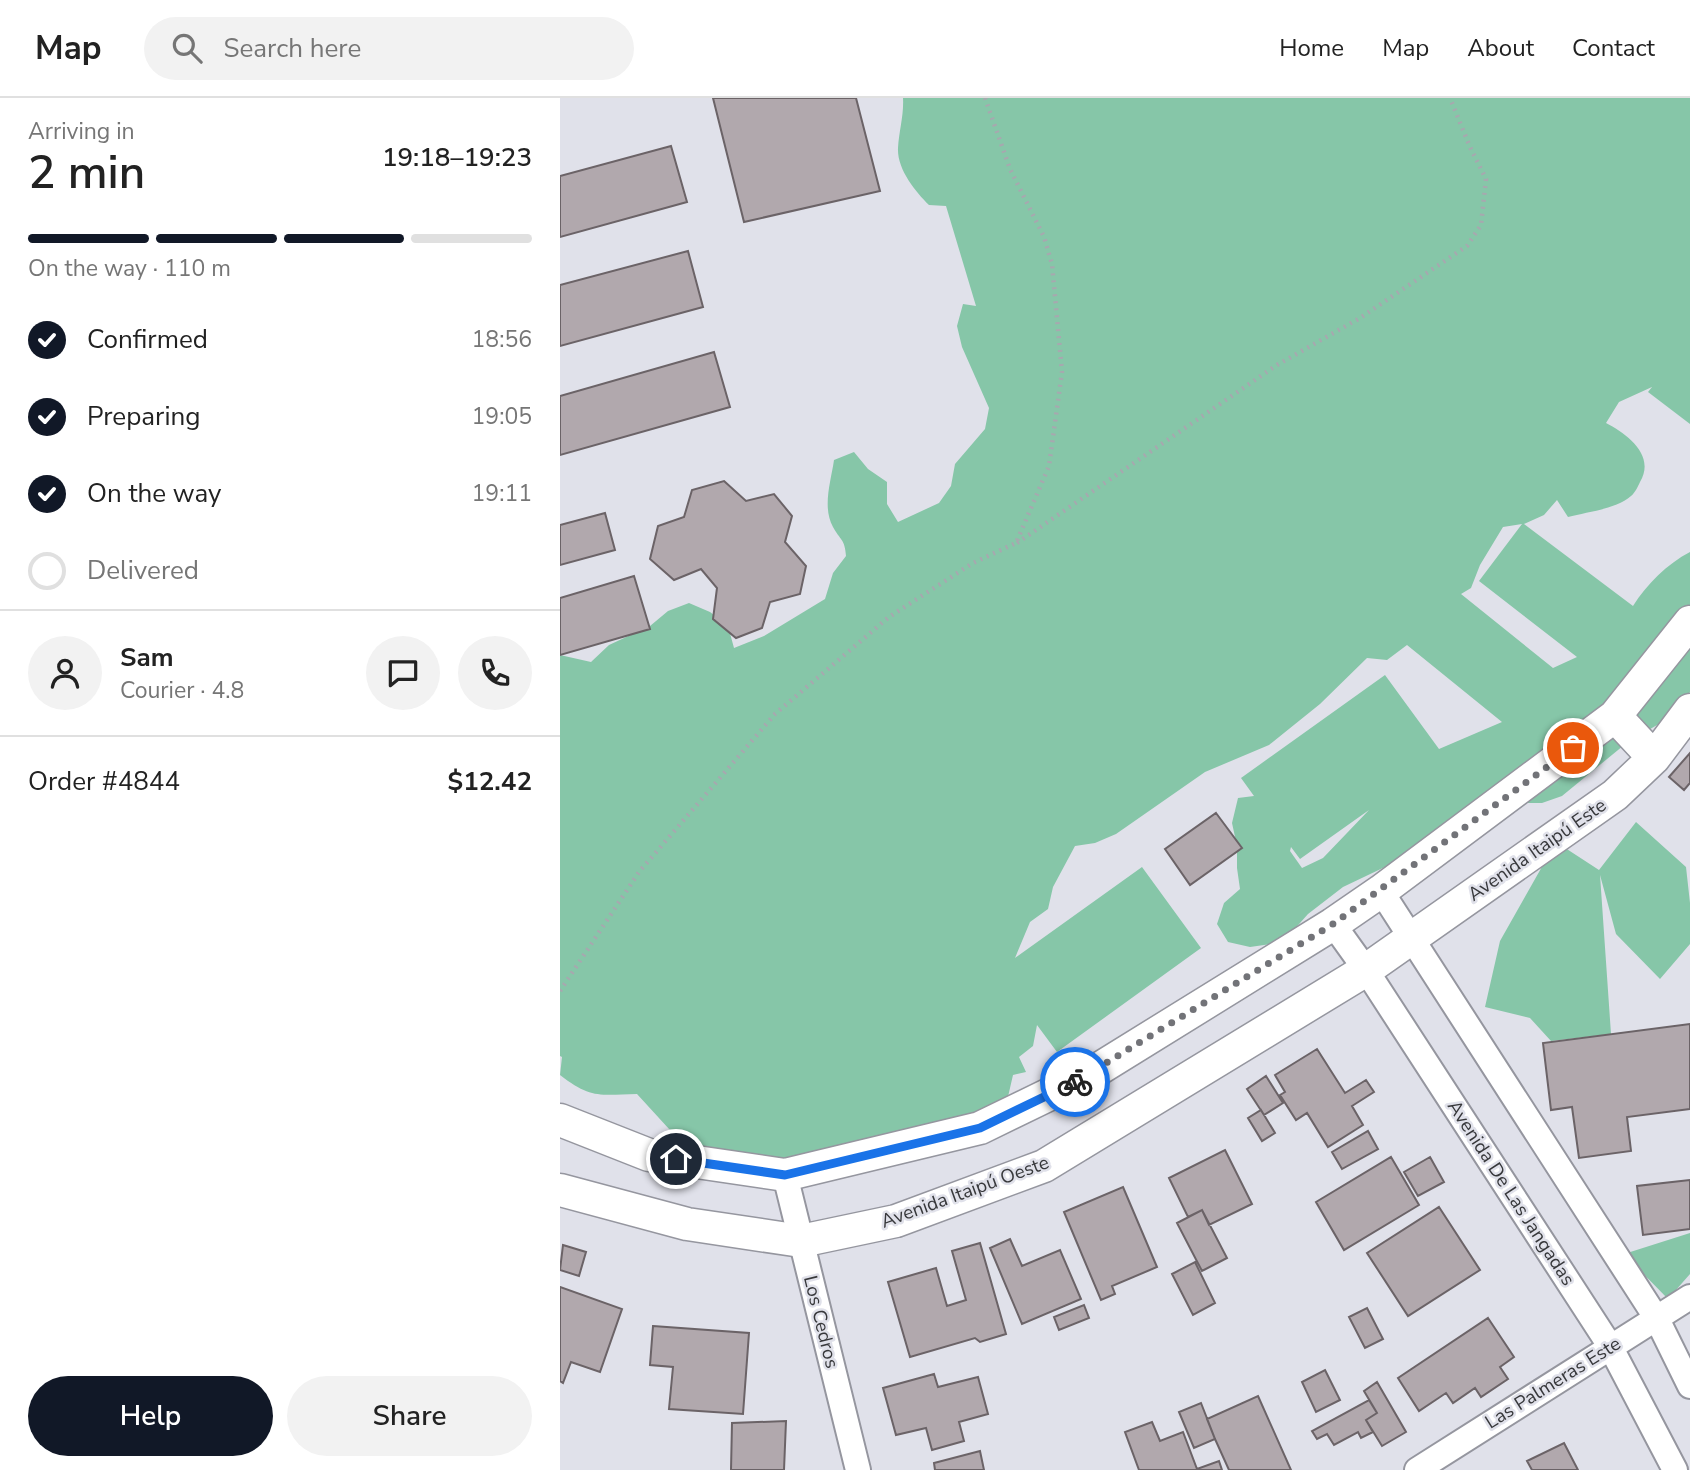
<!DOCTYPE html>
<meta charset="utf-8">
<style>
body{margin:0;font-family:"Nunito Sans",sans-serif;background:#f2f2f2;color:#222;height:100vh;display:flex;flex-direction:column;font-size:26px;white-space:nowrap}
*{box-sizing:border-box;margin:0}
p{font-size:23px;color:#767676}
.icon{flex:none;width:38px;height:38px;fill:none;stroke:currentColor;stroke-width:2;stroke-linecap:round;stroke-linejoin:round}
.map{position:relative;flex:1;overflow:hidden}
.drawer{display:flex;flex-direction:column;background:#fff;width:560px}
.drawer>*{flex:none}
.pin{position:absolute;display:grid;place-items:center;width:60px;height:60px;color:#fff;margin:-30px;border:4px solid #fff;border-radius:50%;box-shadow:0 2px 7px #0007}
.courier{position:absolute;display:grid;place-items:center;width:70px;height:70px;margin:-35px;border:5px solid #1a73e8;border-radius:50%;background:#fff;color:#222;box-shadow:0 2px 9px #0007}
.overview em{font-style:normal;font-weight:600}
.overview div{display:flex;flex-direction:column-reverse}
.overview{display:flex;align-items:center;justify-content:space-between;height:119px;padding:0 28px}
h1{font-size:46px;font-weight:600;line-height:52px}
.bar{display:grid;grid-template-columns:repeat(4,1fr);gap:10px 7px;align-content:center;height:84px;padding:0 28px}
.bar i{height:9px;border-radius:5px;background:#e0e0e0}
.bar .current{background:#111827}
.bar p{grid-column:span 4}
.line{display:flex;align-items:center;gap:18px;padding:0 28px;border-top:2px solid #e0e0e0}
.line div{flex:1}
.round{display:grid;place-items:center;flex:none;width:74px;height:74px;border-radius:37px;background:#f2f2f2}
ol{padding:0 28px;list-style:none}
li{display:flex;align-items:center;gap:21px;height:77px}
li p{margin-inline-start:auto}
li .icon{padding:7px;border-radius:50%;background:#111827;color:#fff;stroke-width:4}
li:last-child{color:#767676}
li i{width:38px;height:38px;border:4px solid #e0e0e0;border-radius:50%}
.primary-button{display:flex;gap:14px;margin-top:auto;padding:14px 28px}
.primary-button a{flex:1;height:80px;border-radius:42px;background:#111827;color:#fff;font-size:28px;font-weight:600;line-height:80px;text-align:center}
.primary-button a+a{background:#f2f2f2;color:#222}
header{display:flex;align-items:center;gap:42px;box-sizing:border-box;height:98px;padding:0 35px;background:#fff;border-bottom:2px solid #e0e0e0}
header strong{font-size:33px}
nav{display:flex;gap:38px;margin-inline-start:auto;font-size:24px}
.search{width:490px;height:63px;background:#f2f2f2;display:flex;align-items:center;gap:18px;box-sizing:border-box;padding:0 24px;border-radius:38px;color:#767676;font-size:26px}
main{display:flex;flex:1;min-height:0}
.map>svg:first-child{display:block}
.green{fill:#86c6a8;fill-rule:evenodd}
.building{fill:#b1a8ad;stroke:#6b6367;stroke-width:2}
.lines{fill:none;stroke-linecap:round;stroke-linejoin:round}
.minor-casing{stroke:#95969f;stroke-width:28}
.tertiary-casing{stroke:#95969f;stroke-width:35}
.path{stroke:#a7a8af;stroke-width:4.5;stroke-dasharray:2 5;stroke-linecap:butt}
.minor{stroke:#fff;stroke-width:24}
.tertiary{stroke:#fff;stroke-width:32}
.done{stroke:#727378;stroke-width:7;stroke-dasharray:0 12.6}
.route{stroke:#1a73e8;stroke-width:9}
.labels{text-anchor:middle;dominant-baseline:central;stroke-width:5;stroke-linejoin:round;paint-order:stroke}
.street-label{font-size:19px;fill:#37383b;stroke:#e0e1ea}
</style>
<header>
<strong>Map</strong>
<div class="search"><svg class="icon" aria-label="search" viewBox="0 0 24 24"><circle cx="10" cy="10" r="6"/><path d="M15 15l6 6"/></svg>Search here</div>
<nav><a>Home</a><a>Map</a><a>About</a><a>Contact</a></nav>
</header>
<main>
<section class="drawer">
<div class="overview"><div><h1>2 min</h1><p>Arriving in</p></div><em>19:18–19:23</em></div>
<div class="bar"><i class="current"></i><i class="current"></i><i class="current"></i><i></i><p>On the way · 110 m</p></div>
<ol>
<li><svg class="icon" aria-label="check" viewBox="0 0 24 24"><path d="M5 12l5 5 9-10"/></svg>Confirmed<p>18:56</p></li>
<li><svg class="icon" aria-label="check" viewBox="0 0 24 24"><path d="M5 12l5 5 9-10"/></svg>Preparing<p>19:05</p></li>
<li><svg class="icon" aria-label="check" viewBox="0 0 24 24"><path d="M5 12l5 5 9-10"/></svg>On the way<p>19:11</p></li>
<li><i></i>Delivered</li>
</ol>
<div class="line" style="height:126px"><a class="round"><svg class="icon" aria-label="person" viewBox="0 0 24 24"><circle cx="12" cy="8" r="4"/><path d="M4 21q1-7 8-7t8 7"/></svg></a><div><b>Sam</b><p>Courier · 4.8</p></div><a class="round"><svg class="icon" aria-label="chat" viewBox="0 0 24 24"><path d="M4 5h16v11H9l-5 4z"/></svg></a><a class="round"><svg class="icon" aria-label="phone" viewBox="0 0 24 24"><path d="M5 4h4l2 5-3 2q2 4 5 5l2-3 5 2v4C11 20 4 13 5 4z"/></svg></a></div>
<div class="line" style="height:91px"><div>Order #4844</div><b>$12.42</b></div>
<div class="primary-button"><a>Help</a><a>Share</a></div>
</section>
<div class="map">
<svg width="1130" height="1372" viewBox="0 0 1130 1372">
<rect width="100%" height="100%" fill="#e0e1ea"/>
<!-- green -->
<path class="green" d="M343 0H1130V326L1088 294 1092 289 1059 304 1046 325C1067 336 1096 357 1080 384 1078 388 1075 395 1071 398 1056 411 1027 414 1008 419L997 402 984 417 964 426 1073 508C1087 486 1107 466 1130 454V594L1106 622 1069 643 1002 698 982 705H959L783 789 748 816 732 834 711 846 690 849 668 844 657 826 664 805 680 791 677 770V748L672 725 678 700 694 698 681 680 825 577 879 651 942 624 847 547 827 562 807 560 760 606 709 647 645 674 556 736 535 745 515 748 493 789 488 811 470 824 455 860 582 769 641 850 497 954 477 927 473 948 459 959 466 974 453 977 447 1003 434 1019 231 1080 120 1043 77 996C40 997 31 1001 0 977L2 959 0 958V557L31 564 49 547 90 528 108 513 129 505 150 514 168 528 174 550 204 538 265 501 273 475 286 458C285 441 280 442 273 429 262 409 271 383 274 362L294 354 308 371 327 384V406L338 424 379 405 391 388 395 366 425 331 429 310 402 249 397 228 403 206 416 208 386 108 369 107C355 93 337 71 338 50 339 33 344 17 343 0ZM962 426 919 483 1017 559 993 570 901 496 911 490 920 467 943 429ZM809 712 763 760 742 770 730 753 731 749 740 761Z
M1076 724 1126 769 1130 805V846L1100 881 1056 836 1040 777 1051 936 991 943 970 920 925 909 940 843 996 744 1039 772Z
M1130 1135V1176L1108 1201 1064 1156Z"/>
<!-- building -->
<path class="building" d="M153 0H296L320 93 184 124Z
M111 48 127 104 0 139V78Z
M128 153 143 209 0 248V187Z
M154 254 170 309 0 357V298Z
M164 383 186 403 214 396 232 418 225 444 246 468 240 496 210 504 202 530 176 540 153 521 157 490 141 471 114 482 90 461 98 428 124 419 132 392Z
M45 415 55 452 0 467V427Z
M74 478 90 531 0 557V500Z
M1130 655V685L1124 692 1109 679Z
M656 715 682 750 630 787 605 751Z
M1130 926V1011L1067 1019 1071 1053 1019 1060 1012 1009 991 1012 983 945Z
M757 951 785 995 806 982 814 994 792 1008 803 1027 768 1049 747 1015 736 1022 720 997 725 994 715 977Z
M706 978 723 1005 704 1017 687 991Z
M701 1012 715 1035 702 1043 688 1020Z
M808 1033 818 1051 782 1071 772 1054Z
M665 1052 692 1106 649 1127 642 1112 628 1119 609 1080Z
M831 1059 859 1107 784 1152 756 1104Z
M870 1059 884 1084 858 1098 844 1074Z
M1130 1082V1131L1083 1137 1077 1088Z
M563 1089 597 1169 552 1188 555 1196 541 1202 504 1114Z
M879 1109 920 1172 848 1218 807 1155Z
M642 1112 667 1160 642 1173 617 1125Z
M450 1141 462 1168 500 1152 521 1201 462 1226 430 1150Z
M420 1145 446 1236 420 1244 415 1240 350 1259 328 1184 376 1170 387 1208 406 1202 392 1153Z
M3 1147 26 1154 19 1178 0 1172Z
M635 1164 655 1205 633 1217 612 1176Z
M0 1189 62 1211 40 1274 11 1264 3 1285 0 1283Z
M524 1207 529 1220 499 1232 494 1219Z
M807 1210 823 1241 805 1250 789 1219Z
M928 1220 954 1259 940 1269 948 1281 921 1299 915 1290 893 1305 886 1295 859 1313 838 1280Z
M93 1228 189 1235 183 1316 109 1311 113 1269 90 1267Z
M765 1272 780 1302 756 1314 742 1284Z
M374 1276 378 1289 418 1279 428 1316 399 1324 404 1343 372 1352 366 1330 336 1337 323 1290Z
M817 1284 846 1334 822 1348 806 1322 817 1315 804 1293Z
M698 1298 731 1372H669L655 1341 647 1321Z
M809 1302 817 1315 806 1322 813 1334 801 1340 798 1334 774 1347 767 1336 757 1341 752 1333Z
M641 1305 655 1341 634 1350 619 1314Z
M226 1323 224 1372H171L172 1325Z
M592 1324 600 1343 623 1334 637 1371 659 1363 662 1372H579L565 1334Z
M1004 1345 1018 1372H972L967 1363Z
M420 1353 424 1372H375L374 1365Z"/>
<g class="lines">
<defs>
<path id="minor" d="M821 793 1097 1221 1130 1288
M773 826 806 872 1050 1248 1115 1372
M225 1077 298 1372
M857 1372 1130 1199"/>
<path id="tertiary" d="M1055 618 1094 660
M0 1022 89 1057 225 1077 420 1030 529 977 773 826 821 793 1055 618 1130 524
M0 1092 127 1126 241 1143 336 1123 484 1068 806 872 1055 697 1094 660 1130 612"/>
</defs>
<!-- minor casing -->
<use href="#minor" class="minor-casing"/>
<!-- tertiary casing -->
<use href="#tertiary" class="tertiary-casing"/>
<!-- path -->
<path class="path" d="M457 445 717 267 800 220 907 148 921 127 926 81 910 49 890 0
M0 893 79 774 215 616 329 519 413 465 456 445 489 368 502 274 492 166 484 139 450 71 425 0"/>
<!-- minor -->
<use href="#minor" class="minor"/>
<!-- tertiary -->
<use href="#tertiary" class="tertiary"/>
</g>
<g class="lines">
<!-- done -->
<path class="done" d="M515 984 773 826 1013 650"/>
<!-- route -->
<path class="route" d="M116 1061 225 1077 420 1030 515 984"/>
</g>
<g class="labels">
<!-- street labels -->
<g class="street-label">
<text transform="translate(977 752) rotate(-35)">Avenida Itaipú Este</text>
<text transform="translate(405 1094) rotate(-20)">Avenida Itaipú Oeste</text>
<text transform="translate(951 1095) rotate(57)">Avenida De Las Jangadas</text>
<text transform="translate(261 1224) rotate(76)">Los Cedros</text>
<text transform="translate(993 1285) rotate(-32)">Las Palmeras Este</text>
</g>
</g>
</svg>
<div class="pin" style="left:1013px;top:650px;background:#ea580c"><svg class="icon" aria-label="bag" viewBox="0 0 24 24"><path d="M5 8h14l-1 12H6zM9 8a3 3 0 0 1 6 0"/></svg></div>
<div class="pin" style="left:116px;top:1061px;background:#1f2937"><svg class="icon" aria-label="home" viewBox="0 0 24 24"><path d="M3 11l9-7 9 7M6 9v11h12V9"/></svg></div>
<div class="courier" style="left:515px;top:984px"><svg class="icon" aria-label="bike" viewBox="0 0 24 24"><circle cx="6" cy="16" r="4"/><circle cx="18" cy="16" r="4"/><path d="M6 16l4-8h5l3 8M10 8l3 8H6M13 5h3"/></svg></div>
</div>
</main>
